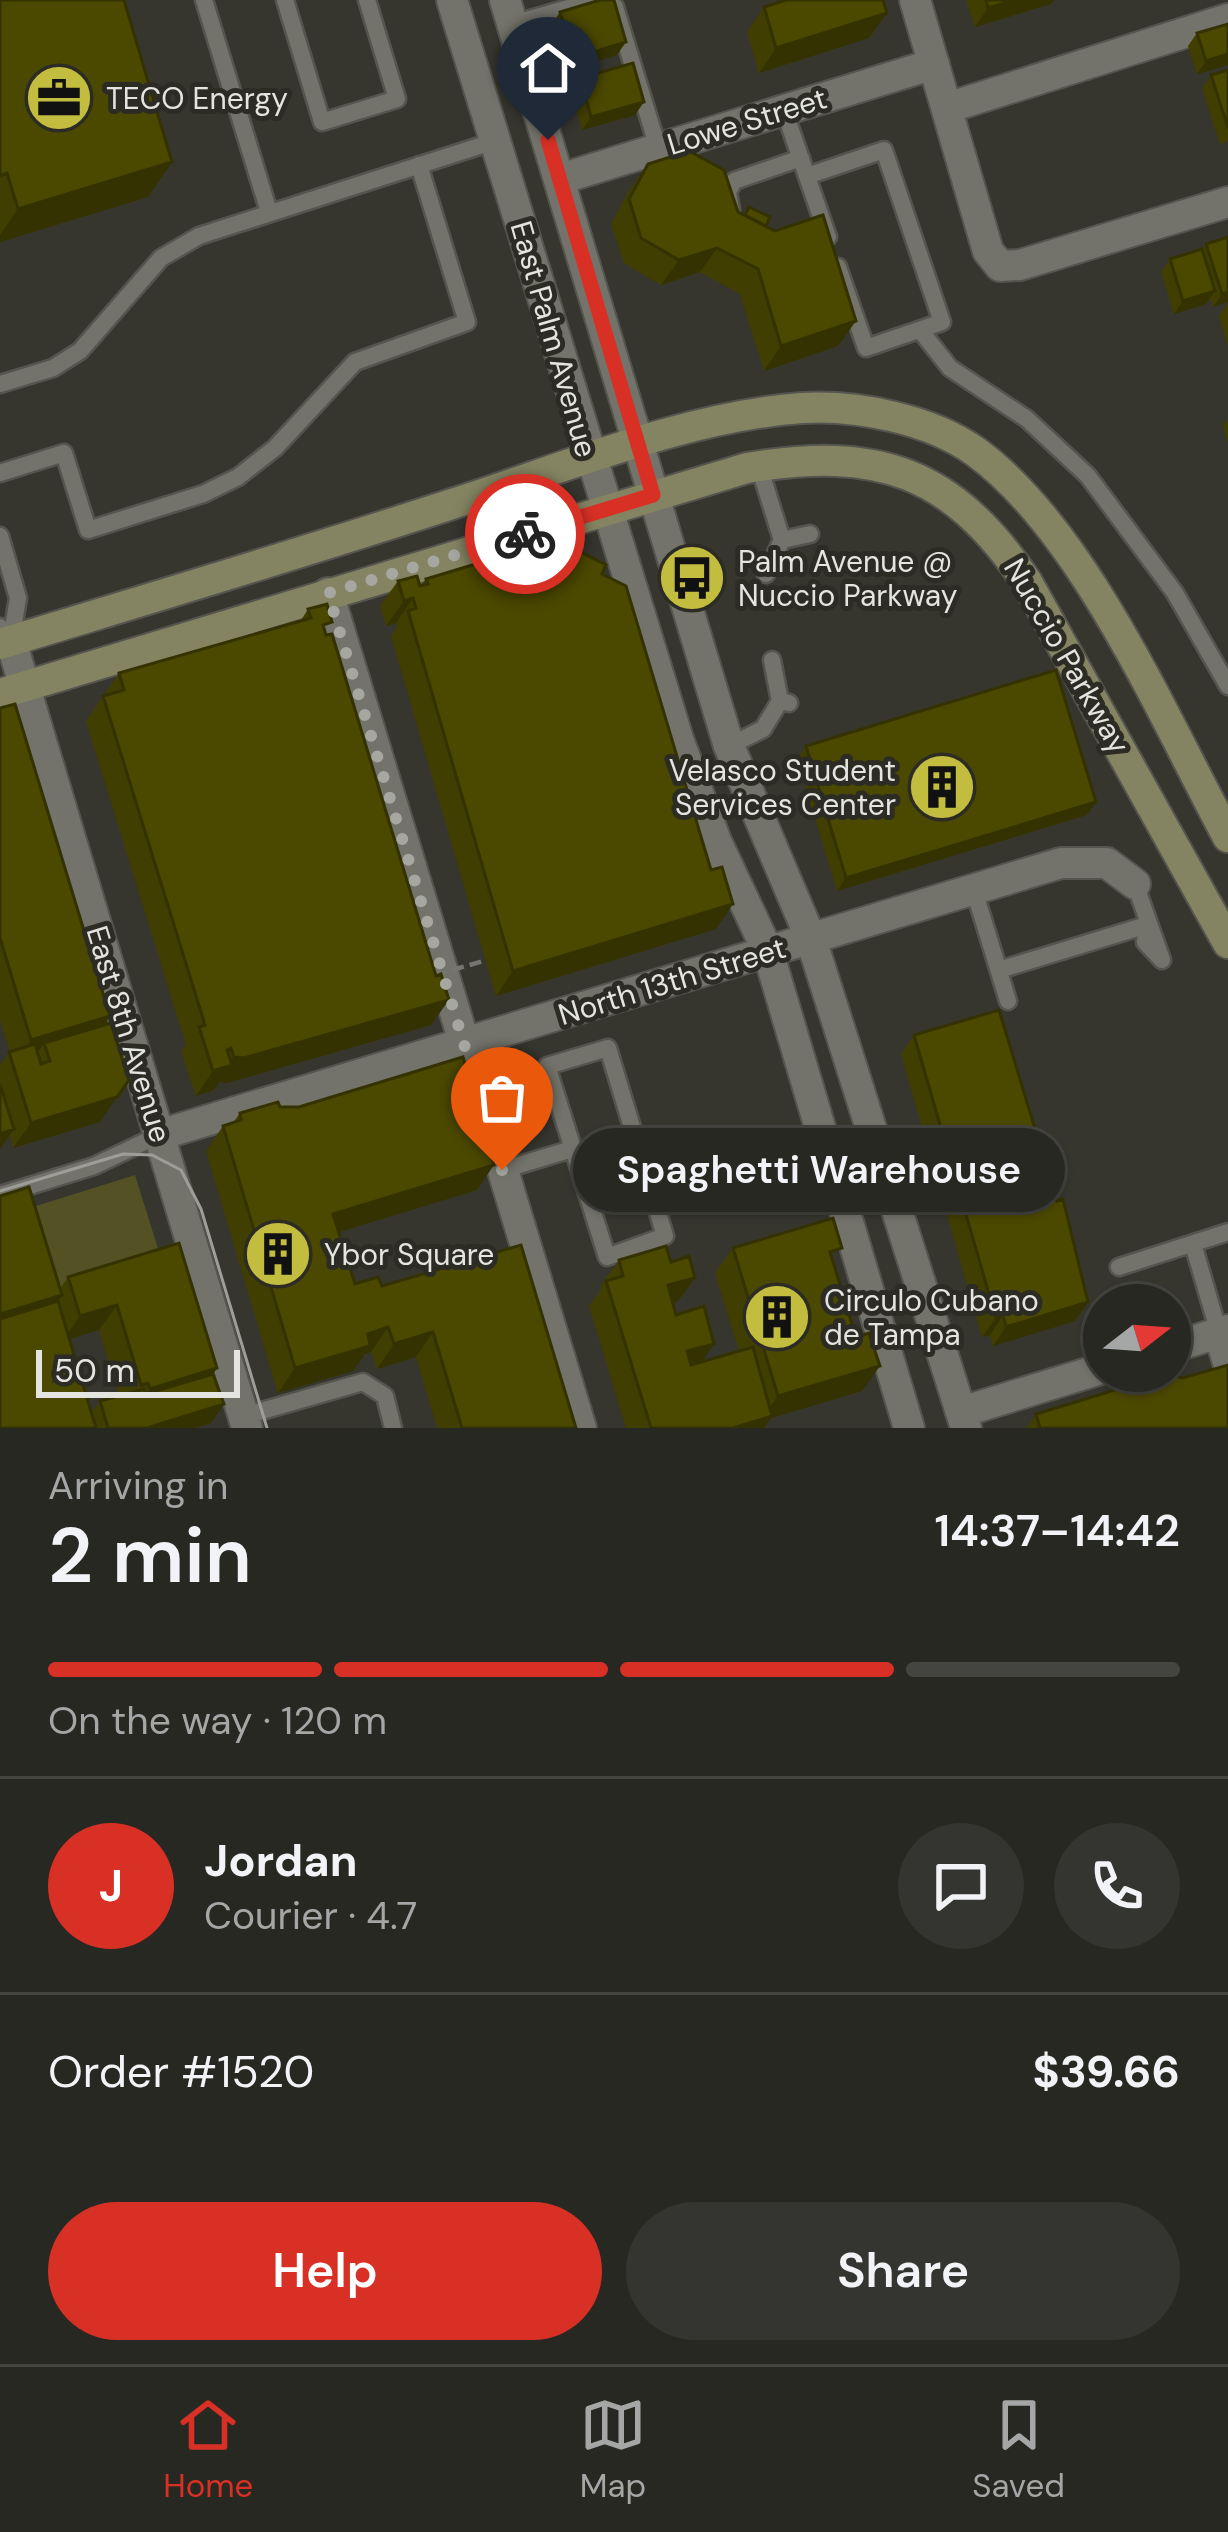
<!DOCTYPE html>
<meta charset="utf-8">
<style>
body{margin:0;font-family:"DM Sans",sans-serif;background:#343430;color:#f1f3f6;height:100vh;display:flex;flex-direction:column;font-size:45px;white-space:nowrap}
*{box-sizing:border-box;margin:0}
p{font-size:39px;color:#a5a6a6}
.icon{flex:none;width:66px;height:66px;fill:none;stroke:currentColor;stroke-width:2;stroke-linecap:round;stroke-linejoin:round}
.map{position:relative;height:1428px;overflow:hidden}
.panel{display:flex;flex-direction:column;background:#282823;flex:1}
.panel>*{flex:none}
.needle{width:78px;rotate:73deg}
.tools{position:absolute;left:1083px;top:1284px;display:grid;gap:24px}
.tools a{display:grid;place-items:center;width:108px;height:108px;border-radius:50%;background:#282823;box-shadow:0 3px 9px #0004,0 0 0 3px #444441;font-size:60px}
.scale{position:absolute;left:36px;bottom:30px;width:204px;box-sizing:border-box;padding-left:12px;border:6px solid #e4e4e0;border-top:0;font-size:33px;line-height:42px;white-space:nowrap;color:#e4e4e0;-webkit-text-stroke:9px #2c2c25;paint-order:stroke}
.pin{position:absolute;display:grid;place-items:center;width:102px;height:102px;color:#fff;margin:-123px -51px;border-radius:50% 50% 50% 0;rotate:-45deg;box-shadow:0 0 12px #0007}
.pin .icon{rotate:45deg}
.courier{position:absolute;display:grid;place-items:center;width:120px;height:120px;margin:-60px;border:9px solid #d93025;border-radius:50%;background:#fff;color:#222;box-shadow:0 3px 15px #0007}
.bubble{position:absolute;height:84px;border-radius:42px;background:#282823;box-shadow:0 3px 9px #0004,0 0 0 3px #444441;font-size:39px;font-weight:600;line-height:84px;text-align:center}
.headline em{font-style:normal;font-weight:600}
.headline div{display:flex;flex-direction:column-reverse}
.headline{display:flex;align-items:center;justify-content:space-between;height:204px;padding:0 48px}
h1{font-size:78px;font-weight:600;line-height:90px}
.bar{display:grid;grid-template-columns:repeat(4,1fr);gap:18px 12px;align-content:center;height:144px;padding:0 48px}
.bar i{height:15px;border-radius:9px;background:#444441}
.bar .current{background:#d93025}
.bar p{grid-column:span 4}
.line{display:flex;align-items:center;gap:30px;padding:0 48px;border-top:3px solid #444441}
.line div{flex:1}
.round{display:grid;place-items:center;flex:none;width:126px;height:126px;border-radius:63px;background:#343430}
.action{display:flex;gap:24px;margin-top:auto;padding:24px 48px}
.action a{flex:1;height:138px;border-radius:72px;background:#d93025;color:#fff;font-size:48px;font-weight:600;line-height:138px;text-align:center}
.action a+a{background:#343430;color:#f1f3f6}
.menu{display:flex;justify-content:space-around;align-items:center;height:168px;border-top:3px solid #444441;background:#282823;font-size:33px;color:#a5a6a6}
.menu a{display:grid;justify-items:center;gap:6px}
.menu .current{color:#d93025}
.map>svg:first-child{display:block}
.green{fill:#545224}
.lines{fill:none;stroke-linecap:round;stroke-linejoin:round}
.service-casing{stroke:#55554f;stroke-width:21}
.minor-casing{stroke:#55554f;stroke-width:34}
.tertiary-casing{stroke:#55554f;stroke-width:34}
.secondary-casing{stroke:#55554f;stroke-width:34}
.service{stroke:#73736b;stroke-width:16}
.minor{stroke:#73736b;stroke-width:30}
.tertiary{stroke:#73736b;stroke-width:30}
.secondary{stroke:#858462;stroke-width:30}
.tram{stroke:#9e9e99;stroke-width:3}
.path-bridge{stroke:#767670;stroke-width:4.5;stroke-dasharray:12 6;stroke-linecap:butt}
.wall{fill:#403e00;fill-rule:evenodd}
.shaded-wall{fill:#343200}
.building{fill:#4b4800;stroke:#343200;stroke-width:3}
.done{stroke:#a7a7a2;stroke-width:12;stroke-dasharray:0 21.6}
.route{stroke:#d93025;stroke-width:15}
.labels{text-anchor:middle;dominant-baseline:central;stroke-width:10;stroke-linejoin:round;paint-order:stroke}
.poi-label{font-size:30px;fill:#e4e4e0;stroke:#2c2c25;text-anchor:start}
.street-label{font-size:30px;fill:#e4e4e0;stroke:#2c2c25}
</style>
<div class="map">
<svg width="1228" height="1428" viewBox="0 0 1228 1428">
<rect width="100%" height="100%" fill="#36362f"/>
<!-- green -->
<path class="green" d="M135 1175 159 1252 43 1295 17 1212Z"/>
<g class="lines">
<defs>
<path id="service" d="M204 0 269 212
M285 0 322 122 397 99 367 0
M608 0 615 7 658 148
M512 24 597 0
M784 110 828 237
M807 176 884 150 942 322 866 348 838 267
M731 210 728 192 734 181 801 158
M920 330 950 368 1027 419 1088 476 1175 593 1228 686
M0 384 53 368 80 351 161 258 199 236 495 141
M759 466 782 540
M0 473 64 453 88 530 203 494 238 477 275 448 355 362 467 322 419 165
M0 536 18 598 11 641 0 627
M766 574 782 540 810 534
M772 660 780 701 789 703
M729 746 763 729 780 701
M1135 884 1162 960 1145 942 1147 925
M974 890 1008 1001
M999 970 1147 925
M608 1048 665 1236 607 1257 547 1066Z
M503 1170 572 1149
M0 1195 94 1166 159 1135
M1193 1244 1219 1333
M1119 1267 1228 1232
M244 1416 363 1382 385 1396 393 1428"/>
<path id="minor" d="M915 0 988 251 1000 266 1020 265 1228 202
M947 108 1228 19
M560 179 934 64
M328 593 581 1428
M11 641 247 1428
M159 1135 1061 863H1107L1135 884
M1219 1333 1228 1362
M1170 1348 1228 1330
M961 1412 1104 1368"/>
<path id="tertiary" d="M452 0 678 739 716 841 768 952 909 1428
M505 0 729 746 811 939 966 1428"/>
<path id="secondary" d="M0 644C151 598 302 553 452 504 561 469 687 416 802 408 858 405 930 419 976 452 1084 531 1164 719 1228 837
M0 694 747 468C878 446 952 471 1027 582L1228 943"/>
</defs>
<!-- service casing -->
<use href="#service" class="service-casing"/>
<!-- minor casing -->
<use href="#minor" class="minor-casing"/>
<!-- tertiary casing -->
<use href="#tertiary" class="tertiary-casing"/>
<!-- secondary casing -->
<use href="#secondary" class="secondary-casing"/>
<!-- service -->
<use href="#service" class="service"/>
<!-- minor -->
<use href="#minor" class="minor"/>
<!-- tertiary -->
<use href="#tertiary" class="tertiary"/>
<!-- secondary -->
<use href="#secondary" class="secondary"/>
<!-- tram -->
<path class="tram" d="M0 1191 123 1154 152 1155 181 1170 201 1209 267 1428"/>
<!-- path-bridge -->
<path class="path-bridge" d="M435 975 487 960"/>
</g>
<!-- wall -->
<path class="wall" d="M0 0 172 162 148 197 0 242Z
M966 0H1054L1051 4 975 27Z
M764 7 887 13 869 38 759 73 747 32Z
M560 12 617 55 565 71 551 25Z
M1197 33 1228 65 1197 74 1188 46Z
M1228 70V141L1220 144 1202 88 1211 75Z
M580 78 635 115 582 130 571 91Z
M648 164 744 214 749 207 766 226 838 346 764 371 740 294 700 272 661 285 624 263 611 224 630 189Z
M1228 237V302L1213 307 1210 298 1206 304 1174 314 1161 272 1170 259 1202 250 1206 244Z
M1228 303V346L1219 316Z
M1228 419V443L1223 426Z
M573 548 602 574 716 929 496 996 391 636 397 627 396 623 386 626 380 606 398 581 421 585 426 579 568 555Z
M308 609 325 632 431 1025 227 1083 220 1082 214 1090 196 1096 181 1051 186 1045 86 721 119 673 300 622Z
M0 708 110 1016 104 1025 100 1122 13 1148 10 1135 0 1149V1065L10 1052 0 1020Z
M806 746 1087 815 837 891 797 759Z
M914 1035 1057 1201 1088 1302 1075 1321 993 1346 990 1335 982 1337 901 1054Z
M280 1107 477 1190 339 1232 355 1284 382 1286 576 1428H437L416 1357 377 1369 371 1352 365 1354 353 1371 278 1393 206 1151 223 1126 233 1123 240 1113Z
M733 1248 833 1261 862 1391 771 1418 764 1428H626L589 1306 602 1288 601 1285 619 1260 671 1262 695 1278 677 1302 673 1304 676 1315 714 1344 701 1362 739 1351 715 1273Z
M68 1277 217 1368 213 1374 224 1404 211 1423 195 1428H0L60 1289ZM99 1330 119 1396 100 1401 92 1413 69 1339Z
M1183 1378 1228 1428H1026L1036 1414Z"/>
<!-- shaded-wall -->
<path class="shaded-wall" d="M1014 0H1054L1051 4 975 27 988 8Z
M887 13 869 38 759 73 776 48Z
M626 42 617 55 565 71 574 58Z
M1228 54V65L1197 74 1206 61Z
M644 102 635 115 582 130 591 117Z
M172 162 148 197 0 242V235L18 209Z
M717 248 700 272 661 285 679 260Z
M1215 291 1206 304 1174 314 1183 301Z
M1228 292V302L1213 307 1222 294Z
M856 321 838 346 764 371 781 346Z
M413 598 396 623 386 626 404 601Z
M1096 802 1087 815 837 891 846 878Z
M733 904 716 929 496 996 513 971Z
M449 1000 431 1025 227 1083 220 1082 214 1090 196 1096 227 1050 231 1048 216 1070 227 1067 234 1057Z
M110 1016 93 1041 44 1043 33 1059 14 1065 31 1040Z
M117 1097 100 1122 13 1148 31 1123Z
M14 1129 0 1149V1134Z
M494 1165 477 1190 316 1239 333 1214Z
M695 1278 677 1302 651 1310 668 1285Z
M62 1295 44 1320 0 1334V1314Z
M1088 1302 1075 1321 993 1346 1006 1327Z
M117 1305 99 1330 63 1341 80 1316Z
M1003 1315 990 1335 982 1337 996 1318Z
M388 1327 371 1352 365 1354 353 1371 278 1393 295 1368 368 1334Z
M433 1332 416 1357 377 1369 394 1344Z
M714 1344 697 1369 670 1376 687 1351Z
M880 1366 862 1391 771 1418 764 1428H733L762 1419 778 1396Z
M217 1368 200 1393 133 1414 150 1389Z
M224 1404 211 1423 195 1428H147Z"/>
<!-- building -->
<path class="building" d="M0 0H124L172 162 18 209 7 173 0 176Z
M600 0H614L626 42 574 58 560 12Z
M786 0H883L887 13 776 48 764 7Z
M986 0H1014L988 8Z
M1228 24V54L1206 61 1197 33Z
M633 63 644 102 591 117 580 78Z
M1228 70V128L1211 75Z
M689 151 724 170 738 212 775 231 823 215 856 321 781 346 758 269 717 248 679 260 641 238 629 199 648 164Z
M749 207 770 217 766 226 745 215Z
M1228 237V292L1222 294 1206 244Z
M1202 249 1215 291 1183 301 1170 259Z
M545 543 569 556 573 548 606 565 602 574 626 586 711 870 722 867 733 904 513 971 408 611 416 608 413 598 404 601 398 581 417 576 420 586 428 584 426 579Z
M327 604 332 622 323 625 326 635 332 634 436 976 441 974 449 1000 244 1058 234 1057 231 1048 227 1050 232 1065 213 1071 199 1027 205 1025 103 696 124 690 119 673 311 618 308 609Z
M1056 670 1096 802 846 878 806 746Z
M15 704 110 1016 31 1040 0 938V708Z
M999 1010 1057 1201 1063 1199 1088 1302 1006 1327 1003 1315 996 1318 914 1035Z
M111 1023 129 1080 117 1097 31 1123 9 1052 35 1044 41 1064 50 1061 44 1043Z
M463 1057 494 1165 333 1214 355 1284 378 1277 382 1286 521 1245 576 1428H462L433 1332 394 1344 388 1327 368 1334 370 1346 295 1368 223 1126 241 1120 240 1113 278 1102 280 1107H299Z
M0 1084 14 1129 0 1134Z
M29 1187 62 1295 0 1314V1196Z
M833 1218 842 1248 830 1252 856 1337 869 1333 880 1366 778 1396 733 1248Z
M179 1243 217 1368 150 1389 148 1383 141 1385 117 1305 80 1316 68 1277Z
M666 1246 671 1262 689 1256 695 1278 668 1285 676 1315 704 1306 714 1344 687 1351 691 1365 753 1347 772 1416 733 1428H651L606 1281 623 1276 619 1260Z
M58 1301 96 1428H0V1319Z
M1228 1365V1428H1040L1036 1414 1167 1374 1183 1378Z
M213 1374 224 1404 147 1428H108L100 1401 144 1389 146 1394Z"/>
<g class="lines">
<!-- done -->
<path class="done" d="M502 1170 328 593 525 534"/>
<!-- route -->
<path class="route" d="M525 534 653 495 548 140"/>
</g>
<!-- icons -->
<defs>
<symbol id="office-disc" viewBox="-11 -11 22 22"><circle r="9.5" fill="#c3bd3f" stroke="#2c2c25"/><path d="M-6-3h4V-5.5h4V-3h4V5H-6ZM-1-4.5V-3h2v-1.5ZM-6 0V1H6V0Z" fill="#111"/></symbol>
<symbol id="bus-disc" viewBox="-11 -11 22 22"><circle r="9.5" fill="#c3bd3f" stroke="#2c2c25"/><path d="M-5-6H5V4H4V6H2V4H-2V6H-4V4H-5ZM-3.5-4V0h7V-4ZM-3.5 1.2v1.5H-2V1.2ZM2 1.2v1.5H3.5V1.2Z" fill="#111"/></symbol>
<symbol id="building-disc" viewBox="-11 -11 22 22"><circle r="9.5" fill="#c3bd3f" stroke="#2c2c25"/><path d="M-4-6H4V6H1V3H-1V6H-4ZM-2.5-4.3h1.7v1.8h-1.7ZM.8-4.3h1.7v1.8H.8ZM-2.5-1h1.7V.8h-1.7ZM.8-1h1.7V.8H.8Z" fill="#111"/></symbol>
</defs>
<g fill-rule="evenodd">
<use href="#office-disc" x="21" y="60" width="76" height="76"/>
<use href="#bus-disc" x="654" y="540" width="76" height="76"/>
<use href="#building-disc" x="904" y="749" width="76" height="76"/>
<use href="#building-disc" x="240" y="1216" width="76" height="76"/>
<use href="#building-disc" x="739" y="1279" width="76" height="76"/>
</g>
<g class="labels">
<!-- poi labels -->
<g class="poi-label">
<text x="106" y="98">TECO Energy</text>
<text x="738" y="561">Palm Avenue @<tspan x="738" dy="34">Nuccio Parkway</tspan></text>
<text x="896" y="770" text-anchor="end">Velasco Student<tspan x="896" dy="34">Services Center</tspan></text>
<text x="324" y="1254">Ybor Square</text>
<text x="824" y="1300">Circulo Cubano<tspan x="824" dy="34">de Tampa</tspan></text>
</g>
<!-- street labels -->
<g class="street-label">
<text transform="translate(747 121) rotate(-17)">Lowe Street</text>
<text transform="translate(554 339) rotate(74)">East Palm Avenue</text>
<text transform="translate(1067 656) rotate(60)">Nuccio Parkway</text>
<text transform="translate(672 981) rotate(-17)">North 13th Street</text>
<text transform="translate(129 1034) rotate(73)">East 8th Avenue</text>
</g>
</g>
</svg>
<div class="tools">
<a><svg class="needle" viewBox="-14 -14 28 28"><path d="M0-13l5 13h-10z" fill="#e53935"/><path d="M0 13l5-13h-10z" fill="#a5a6a6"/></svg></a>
</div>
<div class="scale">50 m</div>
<div class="pin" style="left:502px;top:1170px;background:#ea580c"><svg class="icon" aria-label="bag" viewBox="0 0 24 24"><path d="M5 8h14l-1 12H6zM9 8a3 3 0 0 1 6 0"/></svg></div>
<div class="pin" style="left:548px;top:140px;background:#1f2937"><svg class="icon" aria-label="home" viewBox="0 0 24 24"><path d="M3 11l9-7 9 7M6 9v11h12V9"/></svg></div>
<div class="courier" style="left:525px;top:534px"><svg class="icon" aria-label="bike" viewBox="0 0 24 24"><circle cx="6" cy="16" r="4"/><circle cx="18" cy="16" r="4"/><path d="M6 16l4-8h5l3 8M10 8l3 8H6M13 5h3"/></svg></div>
<div class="bubble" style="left:573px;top:1128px;width:492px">Spaghetti Warehouse</div>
</div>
<section class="panel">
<div class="headline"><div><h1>2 min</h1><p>Arriving in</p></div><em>14:37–14:42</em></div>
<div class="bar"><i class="current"></i><i class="current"></i><i class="current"></i><i></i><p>On the way · 120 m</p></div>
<div class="line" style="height:216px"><b class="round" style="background:#d93025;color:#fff">J</b><div><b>Jordan</b><p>Courier · 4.7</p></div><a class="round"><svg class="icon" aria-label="chat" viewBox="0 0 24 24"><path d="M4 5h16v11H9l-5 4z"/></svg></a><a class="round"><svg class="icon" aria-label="phone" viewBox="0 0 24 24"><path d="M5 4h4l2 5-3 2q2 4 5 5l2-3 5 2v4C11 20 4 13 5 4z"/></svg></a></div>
<div class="line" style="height:156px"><div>Order #1520</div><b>$39.66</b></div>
<div class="action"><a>Help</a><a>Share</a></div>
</section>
<nav class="menu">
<a class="current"><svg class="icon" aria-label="home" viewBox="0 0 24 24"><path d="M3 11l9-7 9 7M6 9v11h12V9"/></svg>Home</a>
<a><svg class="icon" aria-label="map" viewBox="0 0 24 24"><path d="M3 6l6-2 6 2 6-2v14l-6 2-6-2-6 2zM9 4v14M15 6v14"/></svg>Map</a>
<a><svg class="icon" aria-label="saved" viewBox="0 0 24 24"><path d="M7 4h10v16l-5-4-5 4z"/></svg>Saved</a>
</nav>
